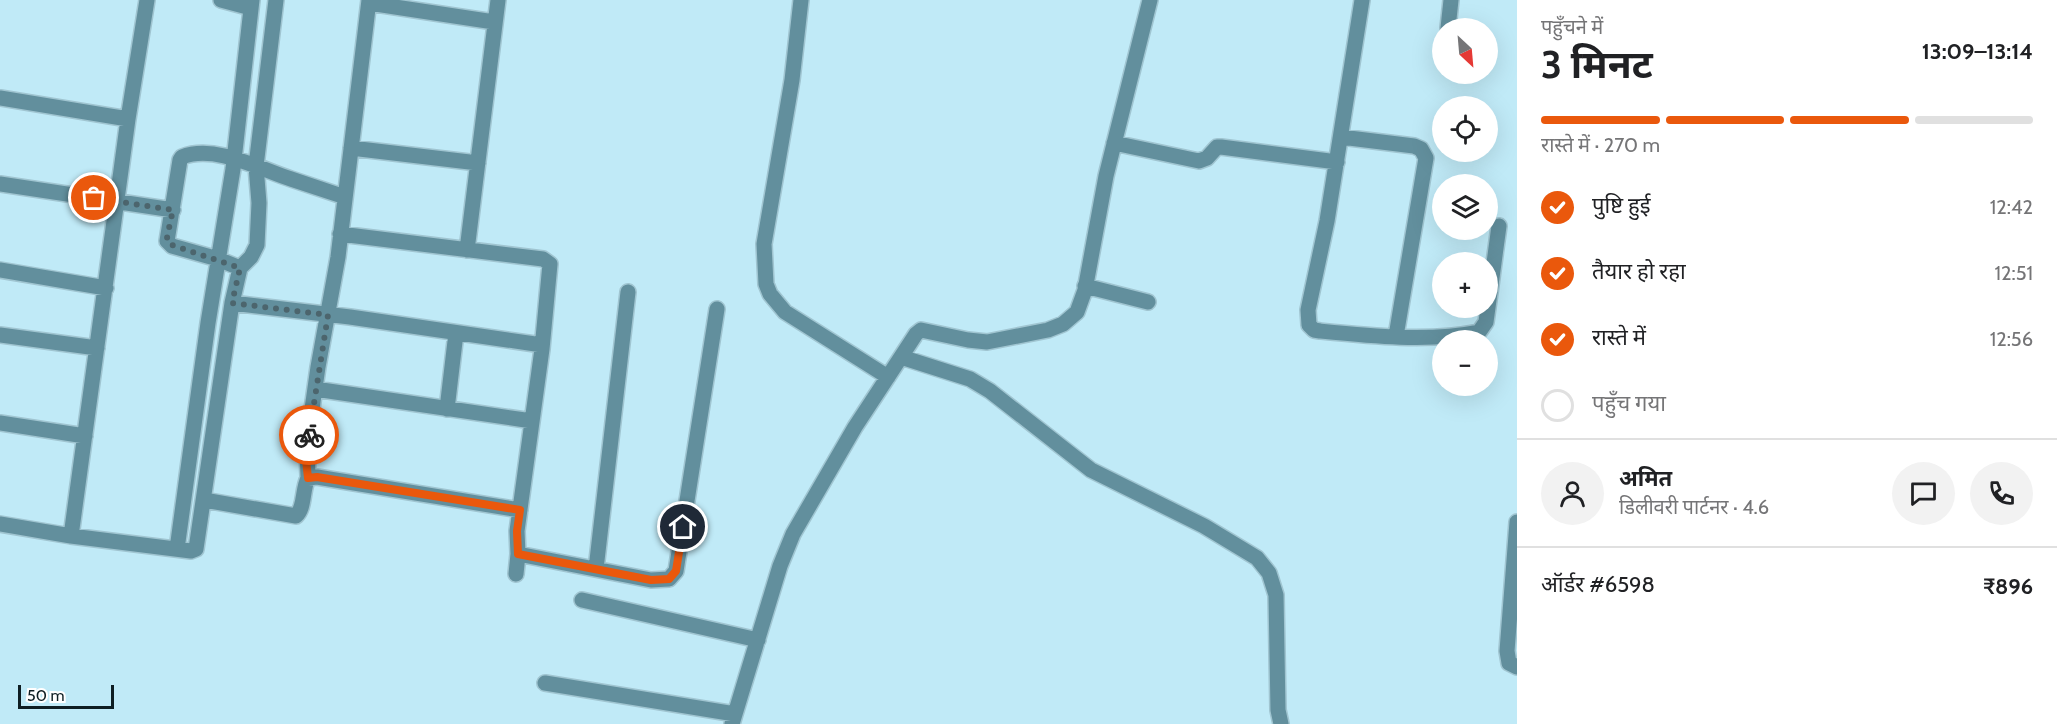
<!DOCTYPE html>
<html lang="hi">
<meta charset="utf-8">
<style>
body{margin:0;font-family:Cabin,"Noto Sans Devanagari",sans-serif;background:#f2f2f2;color:#202124;height:100vh;display:flex;flex-direction:column;font-size:22px;white-space:nowrap}
*{box-sizing:border-box;margin:0}
p{font-size:20px;color:#757577}
.icon{flex:none;width:33px;height:33px;fill:none;stroke:currentColor;stroke-width:2;stroke-linecap:round;stroke-linejoin:round}
.map{position:relative;flex:1;overflow:hidden}
.details{display:flex;flex-direction:column;background:#fff;width:540px}
.details>*{flex:none}
.needle{width:39px;rotate:154deg}
.fabs{position:absolute;left:1432px;top:18px;display:grid;gap:12px}
.fabs a{display:grid;place-items:center;width:66px;height:66px;border-radius:50%;background:#fff;box-shadow:0 6px 24px #0002;font-size:30px}
.scale{position:absolute;left:18px;bottom:15px;width:96px;box-sizing:border-box;padding-left:6px;border:3px solid #0e1e23;border-top:0;font-size:16px;line-height:21px;white-space:nowrap;color:#0e1e23;-webkit-text-stroke:4px #fff;paint-order:stroke}
.pin{position:absolute;display:grid;place-items:center;width:51px;height:51px;color:#fff;margin:-26px;border:3px solid #fff;border-radius:50%;box-shadow:0 2px 6px #0007}
.courier{position:absolute;display:grid;place-items:center;width:60px;height:60px;margin:-30px;border:4px solid #ea580c;border-radius:50%;background:#fff;color:#222;box-shadow:0 2px 8px #0007}
.overview em{font-style:normal;font-weight:700}
.overview div{display:flex;flex-direction:column-reverse}
.overview{display:flex;align-items:center;justify-content:space-between;height:102px;padding:0 24px}
h1{font-size:39px;font-weight:700;line-height:45px}
.bar{display:grid;grid-template-columns:repeat(4,1fr);gap:9px 6px;align-content:center;height:72px;padding:0 24px}
.bar i{height:8px;border-radius:4px;background:#e0e0e0}
.bar .selected{background:#ea580c}
.bar p{grid-column:span 4}
.line{display:flex;align-items:center;gap:15px;padding:0 24px;border-top:2px solid #e0e0e0}
.line div{flex:1}
.round{display:grid;place-items:center;flex:none;width:63px;height:63px;border-radius:32px;background:#f2f2f2}
ol{padding:0 24px;list-style:none}
li{display:flex;align-items:center;gap:18px;height:66px}
li p{margin-inline-start:auto}
li .icon{padding:6px;border-radius:50%;background:#ea580c;color:#fff;stroke-width:4}
li:last-child{color:#757577}
li i{width:33px;height:33px;border:3px solid #e0e0e0;border-radius:50%}
main{display:flex;flex:1;min-height:0}
.map>svg:first-child{display:block}
.lines{fill:none;stroke-linecap:round;stroke-linejoin:round}
.minor-casing{stroke:#a0c5d1;stroke-width:18}
.minor{stroke:#628f9d;stroke-width:15}
.done{stroke:#4c656d;stroke-width:6;stroke-dasharray:0 10.8}
.route{stroke:#ea580c;stroke-width:8}
</style>
<main>
<div class="map">
<svg width="1517" height="724" viewBox="0 0 1517 724">
<rect width="100%" height="100%" fill="#c0eaf7"/>
<g class="lines">
<defs>
<path id="minor" d="M221 0 251 8
M801 0 792 80 764 244 766 284 770 294 785 312 888 377
M1362 0 1327 221 1308 310 1309 325 1314 330 1320 331C1370 336 1429 342 1479 332L1486 322 1499 226
M369 3 494 22
M1448 28 1451 0
M0 98 128 119
M1341 137 1414 146 1421 149 1426 158 1396 336
M1114 143 1199 161 1207 158 1217 147H1221L1337 162
M351 148 478 163
M0 184 173 210
M340 234 543 259 550 264 542 349 517 531 518 554 516 574
M467 250 498 0
M240 268 218 259 172 246 167 241 180 160 182 157C215 144 260 169 291 179 309 185 327 191 345 197
M0 270 106 288
M1085 286 1148 302
M232 303 350 317 542 345
M0 335 97 348
M901 357 970 379 990 391 1091 470 1204 526 1257 558 1269 573 1276 595 1278 710 1281 724
M315 389 532 421
M447 409 456 333
M0 423 85 436
M308 478 307 444 318 367 338 257 369 0
M204 500 296 516C305 508 302 490 308 478L317 477 520 510
M1517 522 1507 651 1509 663 1517 667
M0 524 71 536 191 551 196 549 232 303 240 268 251 257 257 245 259 203 256 166 276 0
M71 536 128 119 147 0
M177 549 208 323 233 169 252 0
M518 554 651 580 669 579 676 571 717 309
M596 569 628 292
M582 600 758 640
M545 683 735 714
M732 724 780 566 793 534 855 427 916 334 921 330 968 340 987 342 1048 330 1063 324 1077 312 1085 290 1106 176 1150 0"/>
</defs>
<!-- minor casing -->
<use href="#minor" class="minor-casing"/>
<!-- minor -->
<use href="#minor" class="minor"/>
</g>
<g class="lines">
<!-- done -->
<path class="done" d="M94 198 173 210 167 237 169 244 240 268 232 303 328 315 309 435"/>
<!-- route -->
<path class="route" d="M309 435 306 460 308 478 317 477 520 510 517 531 518 554 651 580 669 579 676 571 683 527"/>
</g>
</svg>
<div class="fabs">
<a><svg class="needle" viewBox="-14 -14 28 28"><path d="M0-13l5 13h-10z" fill="#e53935"/><path d="M0 13l5-13h-10z" fill="#757577"/></svg></a>
<a><svg class="icon" aria-label="locate" viewBox="0 0 24 24"><circle cx="12" cy="12" r="6"/><path d="M12 2v4M12 18v4M2 12h4M18 12h4"/></svg></a>
<a><svg class="icon" aria-label="layers" viewBox="0 0 24 24"><path d="M12 4l9 5-9 5-9-5zM3 14l9 5 9-5"/></svg></a>
<a>+</a>
<a>−</a>
</div>
<div class="scale">50 m</div>
<div class="pin" style="left:94px;top:198px;background:#ea580c"><svg class="icon" aria-label="bag" viewBox="0 0 24 24"><path d="M5 8h14l-1 12H6zM9 8a3 3 0 0 1 6 0"/></svg></div>
<div class="pin" style="left:683px;top:527px;background:#1f2937"><svg class="icon" aria-label="home" viewBox="0 0 24 24"><path d="M3 11l9-7 9 7M6 9v11h12V9"/></svg></div>
<div class="courier" style="left:309px;top:435px"><svg class="icon" aria-label="bike" viewBox="0 0 24 24"><circle cx="6" cy="16" r="4"/><circle cx="18" cy="16" r="4"/><path d="M6 16l4-8h5l3 8M10 8l3 8H6M13 5h3"/></svg></div>
</div>
<section class="details">
<div class="overview"><div><h1>3 मिनट</h1><p>पहुँचने में</p></div><em>13:09–13:14</em></div>
<div class="bar"><i class="selected"></i><i class="selected"></i><i class="selected"></i><i></i><p>रास्ते में · 270 m</p></div>
<ol>
<li><svg class="icon" aria-label="check" viewBox="0 0 24 24"><path d="M5 12l5 5 9-10"/></svg>पुष्टि हुई<p>12:42</p></li>
<li><svg class="icon" aria-label="check" viewBox="0 0 24 24"><path d="M5 12l5 5 9-10"/></svg>तैयार हो रहा<p>12:51</p></li>
<li><svg class="icon" aria-label="check" viewBox="0 0 24 24"><path d="M5 12l5 5 9-10"/></svg>रास्ते में<p>12:56</p></li>
<li><i></i>पहुँच गया</li>
</ol>
<div class="line" style="height:108px"><a class="round"><svg class="icon" aria-label="person" viewBox="0 0 24 24"><circle cx="12" cy="8" r="4"/><path d="M4 21q1-7 8-7t8 7"/></svg></a><div><b>अमित</b><p>डिलीवरी पार्टनर · 4.6</p></div><a class="round"><svg class="icon" aria-label="chat" viewBox="0 0 24 24"><path d="M4 5h16v11H9l-5 4z"/></svg></a><a class="round"><svg class="icon" aria-label="phone" viewBox="0 0 24 24"><path d="M5 4h4l2 5-3 2q2 4 5 5l2-3 5 2v4C11 20 4 13 5 4z"/></svg></a></div>
<div class="line" style="height:78px"><div>ऑर्डर #6598</div><b>₹896</b></div>
</section>
</main>
